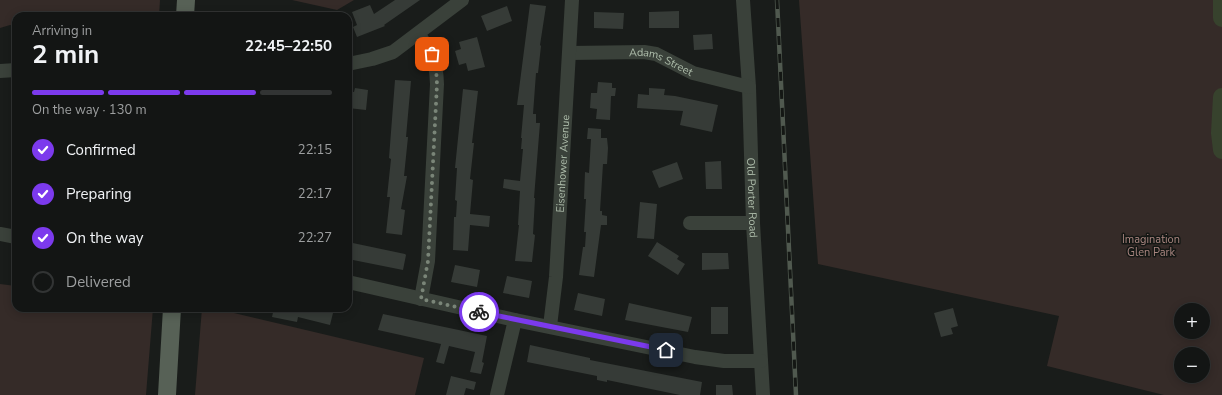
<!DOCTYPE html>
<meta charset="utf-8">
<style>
body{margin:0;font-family:"Nunito Sans",sans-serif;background:#1c1e1d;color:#f1f3f6;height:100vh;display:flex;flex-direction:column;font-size:15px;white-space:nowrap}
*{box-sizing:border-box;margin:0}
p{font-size:13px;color:#9d9fa0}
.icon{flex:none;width:22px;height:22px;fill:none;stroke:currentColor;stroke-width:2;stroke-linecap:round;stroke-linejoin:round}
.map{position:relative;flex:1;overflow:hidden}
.panel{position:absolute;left:12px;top:12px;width:340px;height:300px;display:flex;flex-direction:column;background:#131514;border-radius:12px;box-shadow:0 2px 10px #0003,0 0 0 1px #323434}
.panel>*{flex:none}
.buttons{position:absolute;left:1174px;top:303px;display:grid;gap:8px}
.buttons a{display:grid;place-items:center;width:36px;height:36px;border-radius:50%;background:#131514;box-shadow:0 2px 10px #0003,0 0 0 1px #323434;font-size:20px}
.pin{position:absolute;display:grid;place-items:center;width:34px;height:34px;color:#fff;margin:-17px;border-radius:8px;box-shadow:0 2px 6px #0006}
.courier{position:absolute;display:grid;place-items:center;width:40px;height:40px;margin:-20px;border:3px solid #7c3aed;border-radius:50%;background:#fff;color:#222;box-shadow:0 1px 5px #0007}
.head em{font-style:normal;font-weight:700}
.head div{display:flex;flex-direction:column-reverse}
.head{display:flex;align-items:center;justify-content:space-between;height:68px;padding:0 20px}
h1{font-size:26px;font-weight:700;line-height:30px}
.bar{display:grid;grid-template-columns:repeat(4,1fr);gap:6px 4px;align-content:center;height:48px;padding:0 20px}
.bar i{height:5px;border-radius:3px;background:#323434}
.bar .active{background:#7c3aed}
.bar p{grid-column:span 4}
ol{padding:0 20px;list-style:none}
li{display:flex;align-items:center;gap:12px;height:44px}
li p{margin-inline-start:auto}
li .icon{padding:4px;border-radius:50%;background:#7c3aed;color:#fff;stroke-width:4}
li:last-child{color:#9d9fa0}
li i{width:22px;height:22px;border:2px solid #323434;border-radius:50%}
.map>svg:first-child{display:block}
.green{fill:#352b28;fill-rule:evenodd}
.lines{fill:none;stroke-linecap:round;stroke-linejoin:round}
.river{stroke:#37422d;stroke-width:18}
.building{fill:#363b37}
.minor{stroke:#3a413a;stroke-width:14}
.major{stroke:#576156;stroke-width:18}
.rail-casing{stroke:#50594f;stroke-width:4.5}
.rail{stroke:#141714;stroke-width:3;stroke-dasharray:9;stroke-linecap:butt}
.done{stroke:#7a8578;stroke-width:4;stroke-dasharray:0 7.2}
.route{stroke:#7c3aed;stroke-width:5}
.labels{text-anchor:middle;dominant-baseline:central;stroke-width:3;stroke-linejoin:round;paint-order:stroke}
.street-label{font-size:11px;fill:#aebdab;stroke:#141714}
.park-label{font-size:11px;fill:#a98680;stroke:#141714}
</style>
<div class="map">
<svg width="1222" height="395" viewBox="0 0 1222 395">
<rect width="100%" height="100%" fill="#191c1a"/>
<!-- green -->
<path class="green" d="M0 0H160L159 16H16V26L10 25 0 28Z
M292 0H354L337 10Z
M799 0H1222V395H1164L1047 366 1059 316 818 264ZM1181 310H1203V332H1181ZM1181 354H1203V376H1181Z
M0 284 16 286V308H153L146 395H0Z
M202 308H213L424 358 415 395H195Z"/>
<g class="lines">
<!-- river -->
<path class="river" d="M1222 0V18
M1222 97 1220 133 1222 150"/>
</g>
<!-- building -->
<path class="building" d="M395 0H420L384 25 385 26 357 37 353 27 357 25 352 12 370 5 374 14Z
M530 4 546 6 540 45 541 46 538 73H536L533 114H536V123H540L534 198H535L533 234 535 235 532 262 515 261 519 225H518L520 191 503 188 504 179 520 181 523 149H521L522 138H521L524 105H517Z
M507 6 512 21 487 31 481 16Z
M679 11V28H649V12Z
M594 12 624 13 623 29 594 28Z
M712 34 713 49 694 50 693 35Z
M477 37 485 67 468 71 466 63 459 65 455 51 461 49 459 42Z
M395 80 411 81 406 137H408L404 176H407L401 209 405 210 402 235 386 233 390 197H387L391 159 389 158Z
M598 82 612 83V88H616L615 96H611L610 120 596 119 597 109 590 108 591 93H597Z
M355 88 368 90 366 110 348 108V92H354Z
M649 88 665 89 664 95 675 96 718 105 712 132 680 125 683 111 637 108 638 94 649 95Z
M463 89 478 91 472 143H474L470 179 473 180 470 214 490 216 489 227 470 225 468 251 453 250 454 217H456L457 201 455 200 457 168H455Z
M588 128 601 129V138H607L608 148 607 164H603L600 211H602V215L607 216V225H601L594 277 579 275 583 247H585L586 232H584L586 199H584L585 172 589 173 591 139H587Z
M721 161 722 189H706L705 162Z
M677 162 683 179 659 188 652 171Z
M640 202 657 204 654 239 637 238Z
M348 242 405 254 406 255 403 270 348 259Z
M657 242 679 256 677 259 685 264 678 275 648 256Z
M702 253H728L729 269 702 270Z
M455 265 480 270 477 287 451 282Z
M507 276 532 281 529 298 503 293Z
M578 293 605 299 602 316 574 310Z
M629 303 692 317 688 332 625 320Z
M711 307H728V334H711Z
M274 308H329L334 309 330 325 298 317 297 322 272 317Z
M953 308 958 326 951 328 953 334 941 337 934 313Z
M383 314 487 336 482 362 484 363 481 374 470 372 475 352 449 346 444 364 436 362 441 344 378 330Z
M530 345 590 358V360L702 382 700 395H680L607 380V382L597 380V376L527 362Z
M451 376 476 382 474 390 466 388 464 395H446Z
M716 385H732L733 395H716Z"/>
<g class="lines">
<!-- minor -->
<g class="minor">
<path id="s1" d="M743 0 749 87 753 223 763 395"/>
<path d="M418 34C433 54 436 59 437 84L428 261 421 299"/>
<path id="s2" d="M570 53 644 52 656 54 693 73 749 87"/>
<path d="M348 64 372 59 393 52 462 0"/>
<path d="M0 71 16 70"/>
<path d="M690 223H753"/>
<path d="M0 234 16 237"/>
<path d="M348 282 515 320 695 357 724 361H761"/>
<path id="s3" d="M550 326 556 277 572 0"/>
<path d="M497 395 515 320"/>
</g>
<!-- major -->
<path class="major" d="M185 16 186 0
M167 395 172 308"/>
<defs>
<path id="rail" d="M777 0 796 395"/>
</defs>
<!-- rail casing -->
<use href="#rail" class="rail-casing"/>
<!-- rail -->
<use href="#rail" class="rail"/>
</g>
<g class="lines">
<!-- done -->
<path class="done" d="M432 54 436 68 437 84 428 261 421 299 479 312"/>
<!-- route -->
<path class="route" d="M479 312 666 350"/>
</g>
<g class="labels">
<!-- street labels -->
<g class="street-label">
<text stroke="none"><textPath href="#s2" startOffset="93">Adams Street</textPath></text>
<text stroke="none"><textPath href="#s3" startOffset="163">Eisenhower Avenue</textPath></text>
<text stroke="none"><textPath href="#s1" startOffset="198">Old Porter Road</textPath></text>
</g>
<!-- park labels -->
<g class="park-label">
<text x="1151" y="239">Imagination<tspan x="1151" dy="13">Glen Park</tspan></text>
</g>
</g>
</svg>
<div class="buttons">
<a>+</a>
<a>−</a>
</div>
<div class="pin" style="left:432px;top:54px;background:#ea580c"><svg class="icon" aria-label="bag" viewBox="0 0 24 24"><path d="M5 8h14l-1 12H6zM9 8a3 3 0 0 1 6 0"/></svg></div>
<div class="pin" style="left:666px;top:350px;background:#1f2937"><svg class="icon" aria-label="home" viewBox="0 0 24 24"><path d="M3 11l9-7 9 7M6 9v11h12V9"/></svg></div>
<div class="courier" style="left:479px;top:312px"><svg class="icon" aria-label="bike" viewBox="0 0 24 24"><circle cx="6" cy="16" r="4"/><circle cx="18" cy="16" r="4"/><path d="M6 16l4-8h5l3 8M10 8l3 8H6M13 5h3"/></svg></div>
<section class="panel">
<div class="head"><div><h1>2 min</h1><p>Arriving in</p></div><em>22:45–22:50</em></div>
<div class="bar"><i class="active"></i><i class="active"></i><i class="active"></i><i></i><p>On the way · 130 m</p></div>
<ol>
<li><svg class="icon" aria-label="check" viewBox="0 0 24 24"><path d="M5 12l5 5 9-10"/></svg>Confirmed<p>22:15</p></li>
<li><svg class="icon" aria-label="check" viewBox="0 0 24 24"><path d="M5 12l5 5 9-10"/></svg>Preparing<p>22:17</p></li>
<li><svg class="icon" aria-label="check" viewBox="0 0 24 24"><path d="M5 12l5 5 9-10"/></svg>On the way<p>22:27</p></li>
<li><i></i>Delivered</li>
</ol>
</section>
</div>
